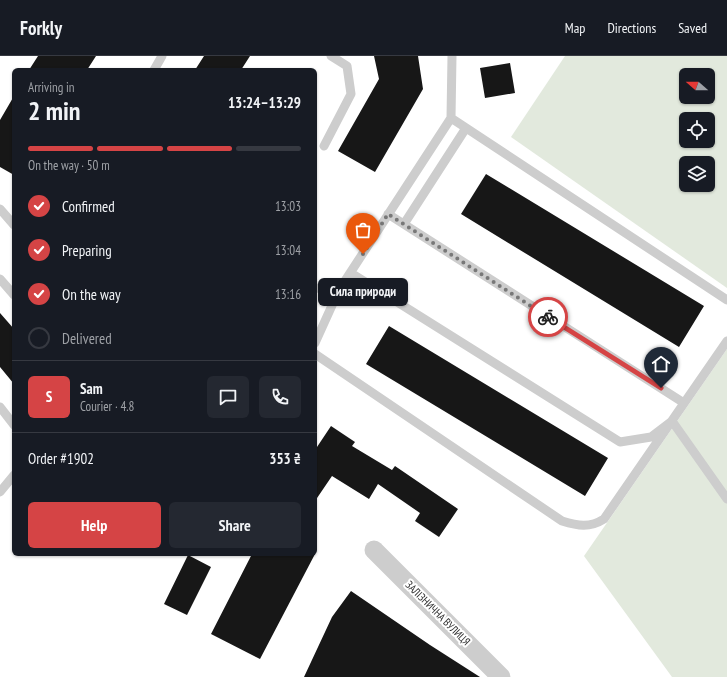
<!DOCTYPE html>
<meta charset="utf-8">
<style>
body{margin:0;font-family:"PT Sans Narrow",sans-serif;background:#242831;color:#f1f3f6;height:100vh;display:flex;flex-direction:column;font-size:15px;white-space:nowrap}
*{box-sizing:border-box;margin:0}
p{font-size:13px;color:#9ea1a6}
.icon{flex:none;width:22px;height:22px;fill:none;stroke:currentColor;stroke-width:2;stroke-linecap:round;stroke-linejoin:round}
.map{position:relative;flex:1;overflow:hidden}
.drawer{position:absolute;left:12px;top:12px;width:305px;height:488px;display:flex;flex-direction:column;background:#171b24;border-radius:6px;box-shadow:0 1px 3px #0004}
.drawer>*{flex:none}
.needle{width:26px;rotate:290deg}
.tools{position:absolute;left:679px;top:12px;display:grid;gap:8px}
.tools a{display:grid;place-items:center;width:36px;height:36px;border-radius:6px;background:#171b24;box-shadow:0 1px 3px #0004;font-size:20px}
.pin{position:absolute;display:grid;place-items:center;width:34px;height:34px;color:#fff;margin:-41px -17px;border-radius:50% 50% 50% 0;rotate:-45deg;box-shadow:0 0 4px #0007}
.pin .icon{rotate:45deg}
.courier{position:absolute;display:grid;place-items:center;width:40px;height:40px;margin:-20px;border:3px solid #d54445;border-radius:50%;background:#fff;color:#222;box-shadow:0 1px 5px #0007}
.bubble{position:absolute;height:28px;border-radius:6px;background:#171b24;box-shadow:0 1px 3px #0004;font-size:13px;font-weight:800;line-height:28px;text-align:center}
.headline em{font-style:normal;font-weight:800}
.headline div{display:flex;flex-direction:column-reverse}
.headline{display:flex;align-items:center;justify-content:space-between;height:68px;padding:0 16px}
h1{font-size:26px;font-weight:800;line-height:30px}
.bar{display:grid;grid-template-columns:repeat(4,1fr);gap:6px 4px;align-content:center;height:48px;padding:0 16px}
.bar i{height:5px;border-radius:3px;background:#363941}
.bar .current{background:#d54445}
.bar p{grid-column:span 4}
.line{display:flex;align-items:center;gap:10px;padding:0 16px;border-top:1px solid #363941}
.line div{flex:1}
.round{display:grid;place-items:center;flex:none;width:42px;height:42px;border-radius:6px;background:#242831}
ol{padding:0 16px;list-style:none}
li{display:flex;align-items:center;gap:12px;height:44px}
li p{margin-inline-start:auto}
li .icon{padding:4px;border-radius:50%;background:#d54445;color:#fff;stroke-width:4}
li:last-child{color:#9ea1a6}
li i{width:22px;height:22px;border:2px solid #363941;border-radius:50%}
.action{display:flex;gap:8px;margin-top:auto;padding:8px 16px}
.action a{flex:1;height:46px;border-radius:6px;background:#d54445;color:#fff;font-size:16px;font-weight:800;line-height:46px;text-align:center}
.action a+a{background:#242831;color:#f1f3f6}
header{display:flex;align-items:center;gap:24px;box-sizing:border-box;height:56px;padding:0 20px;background:#171b24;border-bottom:1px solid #363941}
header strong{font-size:19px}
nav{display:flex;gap:22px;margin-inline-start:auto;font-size:14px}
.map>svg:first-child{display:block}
.green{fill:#e2e9dd;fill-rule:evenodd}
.building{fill:#171717}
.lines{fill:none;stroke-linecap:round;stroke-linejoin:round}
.service{stroke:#cdcdcd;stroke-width:9}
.minor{stroke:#cdcdcd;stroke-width:19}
.done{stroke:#787878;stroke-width:4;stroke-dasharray:0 7.2}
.route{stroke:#d54445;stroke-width:5}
.labels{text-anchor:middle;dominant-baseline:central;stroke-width:4;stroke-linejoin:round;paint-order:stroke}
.street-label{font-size:11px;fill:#303030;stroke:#fff}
</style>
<header>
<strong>Forkly</strong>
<nav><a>Map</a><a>Directions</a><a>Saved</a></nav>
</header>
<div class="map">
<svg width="727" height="621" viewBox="0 0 727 621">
<rect width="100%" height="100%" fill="#fff"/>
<!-- green -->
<path class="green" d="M565 0H727V232L511 81ZM686 19H708V41H686ZM686 63H708V85H686ZM686 107H708V129H686Z
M727 293V621H672L584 500Z"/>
<!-- building -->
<path class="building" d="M38 0H96L87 14H29Z
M204 0H250L241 14H195Z
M374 0H418L423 33 375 116 338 95 379 23Z
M510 7 515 37 485 42 480 12Z
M14 40V119L0 111V64Z
M486 118 704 250 679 291 461 158Z
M0 257 14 273V328L0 311Z
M389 270 608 402 585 440 366 308Z
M331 370 355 386 352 390 392 414 395 410 458 453 439 481 415 465 420 457 378 428 369 443 332 420 315 445V394Z
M252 498H315L260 603 211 578Z
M188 499 211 511 187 559 164 548Z
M351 535 430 589 480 621H304L332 561Z"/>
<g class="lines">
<!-- service -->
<path class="service" d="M154 14 162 0
M451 62 727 244
M324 90 351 38 347 10 331 0
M0 153 14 169
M388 158 684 347
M404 168 466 72
M351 217 620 386 651 381 672 365 727 443
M0 223 14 239
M315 232 339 234 451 62 452 0
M315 287 339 234
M315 298 562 465C578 470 590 472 604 463L727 285
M0 351 14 369
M0 436 14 419"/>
<!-- minor -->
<path class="minor" d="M374 494 501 621"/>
</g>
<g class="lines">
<!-- done -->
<path class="done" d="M363 198 388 158 548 261"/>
<!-- route -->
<path class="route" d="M548 261 661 332"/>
</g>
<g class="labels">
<!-- street labels -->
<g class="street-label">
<text transform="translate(438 557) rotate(45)">ЗАЛІЗНИЧНА ВУЛИЦЯ</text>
</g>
</g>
</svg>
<div class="tools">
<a><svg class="needle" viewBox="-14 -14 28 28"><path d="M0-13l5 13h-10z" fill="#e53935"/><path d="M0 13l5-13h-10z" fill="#9ea1a6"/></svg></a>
<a><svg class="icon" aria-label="locate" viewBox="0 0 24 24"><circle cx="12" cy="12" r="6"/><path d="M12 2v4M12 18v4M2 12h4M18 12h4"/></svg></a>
<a><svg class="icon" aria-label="layers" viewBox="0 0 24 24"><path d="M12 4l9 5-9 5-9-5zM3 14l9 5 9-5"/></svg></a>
</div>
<div class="pin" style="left:363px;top:198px;background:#ea580c"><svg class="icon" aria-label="bag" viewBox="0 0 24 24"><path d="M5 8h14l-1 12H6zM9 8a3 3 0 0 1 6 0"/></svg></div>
<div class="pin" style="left:661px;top:332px;background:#1f2937"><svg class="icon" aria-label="home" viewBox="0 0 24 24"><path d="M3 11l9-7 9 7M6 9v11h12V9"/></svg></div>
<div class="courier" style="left:548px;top:261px"><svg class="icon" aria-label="bike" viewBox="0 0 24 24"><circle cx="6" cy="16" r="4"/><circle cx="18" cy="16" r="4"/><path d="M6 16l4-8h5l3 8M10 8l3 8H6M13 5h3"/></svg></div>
<div class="bubble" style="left:318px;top:222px;width:90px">Сила природи</div>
<section class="drawer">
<div class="headline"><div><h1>2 min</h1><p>Arriving in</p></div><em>13:24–13:29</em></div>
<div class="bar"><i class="current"></i><i class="current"></i><i class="current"></i><i></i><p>On the way · 50 m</p></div>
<ol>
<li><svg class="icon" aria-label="check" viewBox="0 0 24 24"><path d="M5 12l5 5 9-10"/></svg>Confirmed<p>13:03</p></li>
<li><svg class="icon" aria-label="check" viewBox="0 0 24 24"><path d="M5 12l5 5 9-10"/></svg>Preparing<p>13:04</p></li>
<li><svg class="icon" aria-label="check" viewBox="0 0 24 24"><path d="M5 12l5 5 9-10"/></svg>On the way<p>13:16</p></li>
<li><i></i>Delivered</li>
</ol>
<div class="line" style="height:72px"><b class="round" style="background:#d54445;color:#fff">S</b><div><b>Sam</b><p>Courier · 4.8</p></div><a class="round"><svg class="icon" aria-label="chat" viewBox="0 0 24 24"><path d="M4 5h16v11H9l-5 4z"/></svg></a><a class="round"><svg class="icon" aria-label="phone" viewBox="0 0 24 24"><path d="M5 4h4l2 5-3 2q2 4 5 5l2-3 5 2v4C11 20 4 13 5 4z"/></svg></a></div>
<div class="line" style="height:52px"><div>Order #1902</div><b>353 ₴</b></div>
<div class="action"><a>Help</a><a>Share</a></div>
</section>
</div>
